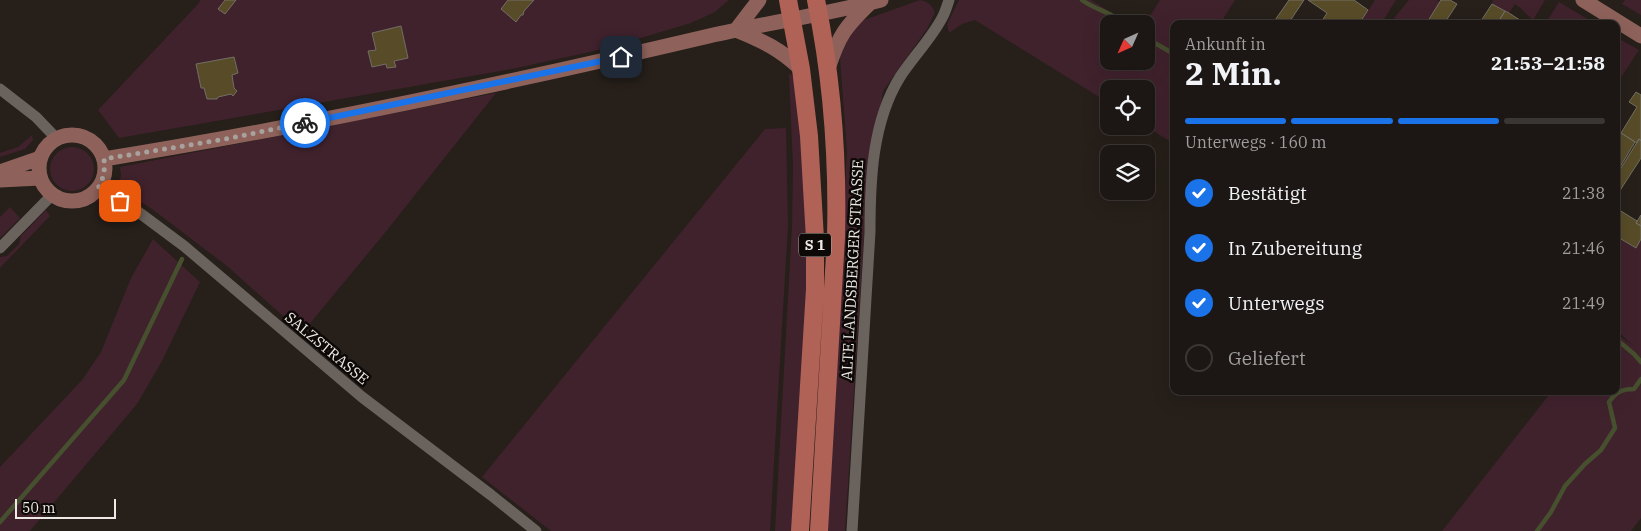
<!DOCTYPE html>
<html lang="de">
<meta charset="utf-8">
<style>
body{margin:0;font-family:"IBM Plex Serif",serif;background:#292422;color:#f1f3f6;height:100vh;display:flex;flex-direction:column;font-size:19px;white-space:nowrap}
*{box-sizing:border-box;margin:0}
p{font-size:16px;color:#a09fa0}
.icon{flex:none;width:28px;height:28px;fill:none;stroke:currentColor;stroke-width:2;stroke-linecap:round;stroke-linejoin:round}
.map{position:relative;flex:1;overflow:hidden}
.sheet{position:absolute;left:1170px;top:20px;width:450px;height:375px;display:flex;flex-direction:column;background:#1c1714;border-radius:10px;box-shadow:0 5px 20px #0002,0 0 0 1px #3a3634}
.sheet>*{flex:none}
.needle{width:32px;rotate:225deg}
.buttons{position:absolute;left:1100px;top:15px;display:grid;gap:10px}
.buttons a{display:grid;place-items:center;width:55px;height:55px;border-radius:10px;background:#1c1714;box-shadow:0 5px 20px #0002,0 0 0 1px #3a3634;font-size:25px}
.scale{position:absolute;left:15px;bottom:12px;width:101px;box-sizing:border-box;padding-left:5px;border:2px solid #eee9e6;border-top:0;font-size:14px;line-height:18px;white-space:nowrap;color:#eee9e6;-webkit-text-stroke:4px #0c0907;paint-order:stroke}
.pin{position:absolute;display:grid;place-items:center;width:42px;height:42px;color:#fff;margin:-21px;border-radius:10px;box-shadow:0 2px 8px #0006}
.courier{position:absolute;display:grid;place-items:center;width:50px;height:50px;margin:-25px;border:4px solid #1a73e8;border-radius:50%;background:#fff;color:#222;box-shadow:0 1px 6px #0007}
.head em{font-style:normal;font-weight:800}
.head div{display:flex;flex-direction:column-reverse}
.head{display:flex;align-items:center;justify-content:space-between;height:85px;padding:0 15px}
h1{font-size:32px;font-weight:800;line-height:38px}
.bar{display:grid;grid-template-columns:repeat(4,1fr);gap:8px 5px;align-content:center;height:60px;padding:0 15px}
.bar i{height:6px;border-radius:4px;background:#3a3634}
.bar .on{background:#1a73e8}
.bar p{grid-column:span 4}
ol{padding:0 15px;list-style:none}
li{display:flex;align-items:center;gap:15px;height:55px}
li p{margin-inline-start:auto}
li .icon{padding:5px;border-radius:50%;background:#1a73e8;color:#fff;stroke-width:4}
li:last-child{color:#a09fa0}
li i{width:28px;height:28px;border:2px solid #3a3634;border-radius:50%}
.map>svg:first-child{display:block}
.green{fill:#40222d}
.lines{fill:none;stroke-linecap:round;stroke-linejoin:round}
.stream{stroke:#46502e;stroke-width:4.5}
.building{fill:#584c28;stroke:#726e65}
.street{stroke:#6a625c;stroke-width:11}
.secondary{stroke:#8e625a;stroke-width:15}
.primary{stroke:#b16257;stroke-width:18}
.done{stroke:#a8a29f;stroke-width:5;stroke-dasharray:0 9}
.route{stroke:#1a73e8;stroke-width:6}
.labels{text-anchor:middle;dominant-baseline:central;stroke-width:5;stroke-linejoin:round;paint-order:stroke}
.shield{fill:#0c0907;stroke:#aaa6a3;stroke-width:1}
.shield-label{font-size:14px;font-weight:bold;fill:#eee9e6}
.street-label{font-size:15px;fill:#eee9e6;stroke:#0c0907}
</style>
<div class="map">
<svg width="1641" height="531" viewBox="0 0 1641 531">
<rect width="100%" height="100%" fill="#261f1a"/>
<!-- green -->
<path class="green" d="M200 0H729L715 12 691 23 607 48 517 68 119 138 98 110 199 3Z
M920 0C929 2 932 5 935 13L927 29 883 91 864 236 845 531H826L847 152 840 58 842 45 861 21Z
M959 0H1091L1130 24H1109V61H1146V24H1145L1160 0H1235L1220 24H1174V144L1146 126V89H1109V103L975 20 962 24 949 33 947 24Z
M1375 0H1396L1381 24H1359Z
M1409 0H1437L1440 2 1426 24H1402L1394 18Z
M1493 0H1545L1533 20C1525 14 1524 10 1515 4L1509 13 1492 4Z
M1625 0H1641V15L1622 4Z
M1559 2 1596 24H1545Z
M1616 37 1639 50 1618 82 1616 81Z
M789 74H791L795 82 803 162 807 243V290L792 531H775L792 226 793 166Z
M496 93 384 234 302 333 227 266 152 209 116 186 121 176 120 167Z
M786 128 788 225 770 531H551L482 477 765 129Z
M32 135 33 140 25 149 0 157V153L18 147Z
M50 169a22 22 0 1 1 44 0a22 22 0 1 1-44 0Z
M10 207 20 218 0 238V217Z
M46 210 50 216 0 268V257L7 256 19 244 21 236Z
M1616 236 1635 248 1640 241H1641V518L1631 531H1442L1552 391H1616V333L1633 346 1616 329Z
M153 239 200 282 162 361 137 404 30 531H0V467L82 380 101 352 131 278Z"/>
<g class="lines">
<!-- stream -->
<path class="stream" d="M1082 0C1095 10 1112 12 1124 24
M1146 38 1174 54
M1616 339 1634 354 1641 362
M0 522 124 380 182 259
M1537 531 1551 512 1565 486 1585 464 1601 450 1615 428 1609 402C1616 392 1622 389 1634 389L1641 379"/>
</g>
<!-- building -->
<path class="building" d="M225 0H236L225 14 218 9Z
M508 0H534L524 11 523 15H521L516 22 501 9Z
M1289 0H1304L1288 24H1274L1273 23Z
M1308 0H1354L1368 10 1359 24H1320L1327 13Z
M1441 0H1450L1457 4 1444 24H1426Z
M1492 4 1505 11 1497 24H1479Z
M1505 11 1509 13 1526 24H1497Z
M401 26 408 58 394 61 396 67 387 68 386 64 372 67 368 51 376 50 372 33Z
M234 57 238 73 232 75 234 88 237 91 233 96 231 94 218 97 217 99H207L204 88H201L196 64Z
M1636 92 1641 95V140L1639 139 1637 143 1621 133 1637 107 1629 102Z
M1621 133 1635 142 1617 172 1616 141Z
M1639 139 1641 141V158L1619 192 1616 190V176Z
M1616 208 1637 221 1636 223 1641 226V239L1636 248 1616 236Z
M1641 215V226L1636 223Z"/>
<g class="lines">
<!-- street -->
<path class="street" d="M0 89 36 117 57 139
M98 188 137 211 184 246 362 397 491 495 536 531
M0 248 52 195
M852 531 870 232C870 181 872 122 900 77 913 57 931 39 942 18 945 13 947 6 949 0"/>
<!-- secondary -->
<path class="secondary" d="M1583 0 1641 36
M736 30C763 41 780 49 801 69
M736 30 759 0
M828 69C839 35 845 27 870 3
M39 168a33 33 0 1 1 66 0a33 33 0 1 1-66 0Z
M104 159C307 126 509 83 709 36 766 23 824 15 881 0
M0 172 40 158
M0 180 40 178"/>
<!-- primary -->
<path class="primary" d="M788 0 801 69 809 136 815 239V289L800 531
M816 0C832 78 838 157 836 237L819 531"/>
</g>
<g class="lines">
<!-- done -->
<path class="done" d="M120 201 98 188C104 178 105 170 104 159L220 140 305 123"/>
<!-- route -->
<path class="route" d="M305 123 621 57"/>
</g>
<g class="labels">
<!-- shield labels -->
<rect class="shield" x="799" y="233.5" width="32" height="23" rx="4"/>
<g class="shield-label">
<text x="815" y="245">S 1</text>
</g>
<!-- street labels -->
<g class="street-label">
<text transform="translate(852 270) rotate(-87)">ALTE LANDSBERGER STRASSE</text>
<text transform="translate(327 348) rotate(40)">SALZSTRASSE</text>
</g>
</g>
</svg>
<div class="buttons">
<a><svg class="needle" viewBox="-14 -14 28 28"><path d="M0-13l5 13h-10z" fill="#e53935"/><path d="M0 13l5-13h-10z" fill="#a09fa0"/></svg></a>
<a><svg class="icon" aria-label="locate" viewBox="0 0 24 24"><circle cx="12" cy="12" r="6"/><path d="M12 2v4M12 18v4M2 12h4M18 12h4"/></svg></a>
<a><svg class="icon" aria-label="layers" viewBox="0 0 24 24"><path d="M12 4l9 5-9 5-9-5zM3 14l9 5 9-5"/></svg></a>
</div>
<div class="scale">50 m</div>
<div class="pin" style="left:120px;top:201px;background:#ea580c"><svg class="icon" aria-label="bag" viewBox="0 0 24 24"><path d="M5 8h14l-1 12H6zM9 8a3 3 0 0 1 6 0"/></svg></div>
<div class="pin" style="left:621px;top:57px;background:#1f2937"><svg class="icon" aria-label="home" viewBox="0 0 24 24"><path d="M3 11l9-7 9 7M6 9v11h12V9"/></svg></div>
<div class="courier" style="left:305px;top:123px"><svg class="icon" aria-label="bike" viewBox="0 0 24 24"><circle cx="6" cy="16" r="4"/><circle cx="18" cy="16" r="4"/><path d="M6 16l4-8h5l3 8M10 8l3 8H6M13 5h3"/></svg></div>
<section class="sheet">
<div class="head"><div><h1>2 Min.</h1><p>Ankunft in</p></div><em>21:53–21:58</em></div>
<div class="bar"><i class="on"></i><i class="on"></i><i class="on"></i><i></i><p>Unterwegs · 160 m</p></div>
<ol>
<li><svg class="icon" aria-label="check" viewBox="0 0 24 24"><path d="M5 12l5 5 9-10"/></svg>Bestätigt<p>21:38</p></li>
<li><svg class="icon" aria-label="check" viewBox="0 0 24 24"><path d="M5 12l5 5 9-10"/></svg>In Zubereitung<p>21:46</p></li>
<li><svg class="icon" aria-label="check" viewBox="0 0 24 24"><path d="M5 12l5 5 9-10"/></svg>Unterwegs<p>21:49</p></li>
<li><i></i>Geliefert</li>
</ol>
</section>
</div>
